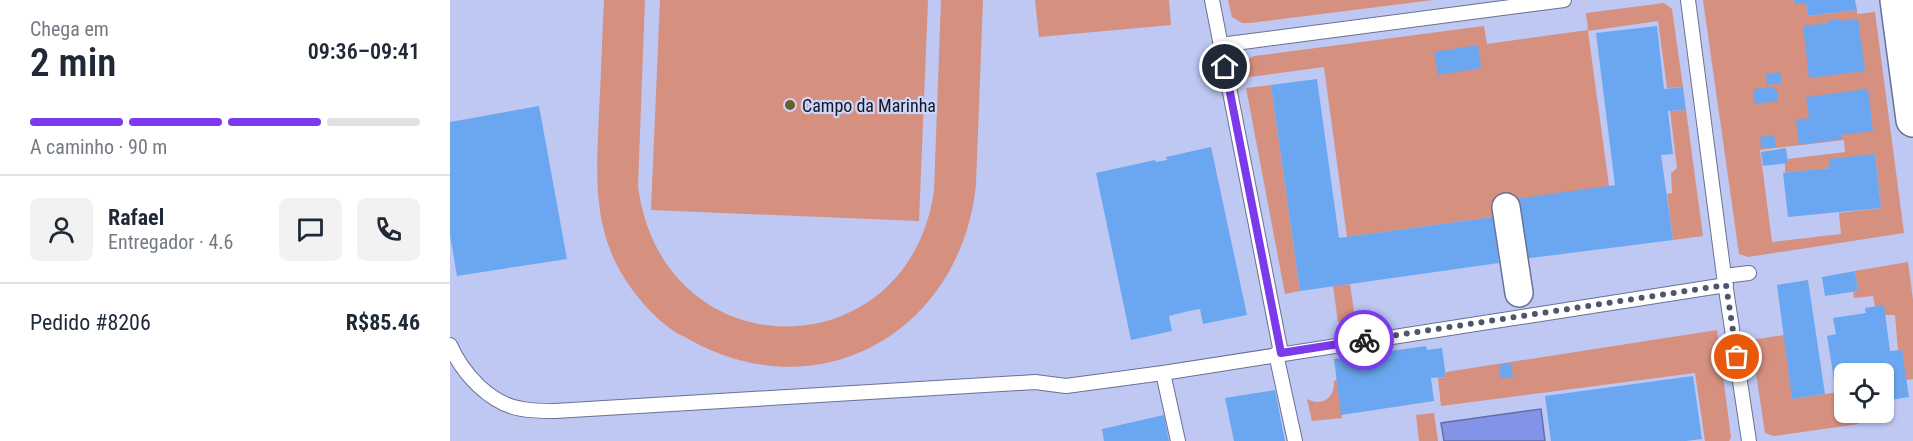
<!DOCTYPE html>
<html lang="pt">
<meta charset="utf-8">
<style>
body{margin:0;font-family:"Roboto Condensed",sans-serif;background:#f2f2f3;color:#1f2937;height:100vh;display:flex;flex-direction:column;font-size:22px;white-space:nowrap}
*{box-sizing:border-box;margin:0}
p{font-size:20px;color:#747a83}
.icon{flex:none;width:33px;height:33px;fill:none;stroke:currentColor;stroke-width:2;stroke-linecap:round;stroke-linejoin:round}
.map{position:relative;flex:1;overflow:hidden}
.details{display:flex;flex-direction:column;background:#fff;width:450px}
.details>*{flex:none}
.buttons{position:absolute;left:1384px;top:363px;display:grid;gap:12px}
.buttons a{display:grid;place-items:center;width:60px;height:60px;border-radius:9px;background:#fff;box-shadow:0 2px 4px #0004;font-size:30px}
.pin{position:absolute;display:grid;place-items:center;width:51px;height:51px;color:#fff;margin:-26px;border:3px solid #fff;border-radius:50%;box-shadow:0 2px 6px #0007}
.courier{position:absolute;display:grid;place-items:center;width:60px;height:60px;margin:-30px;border:4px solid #7c3aed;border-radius:50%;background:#fff;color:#222;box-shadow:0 2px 8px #0007}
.overview em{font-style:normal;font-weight:600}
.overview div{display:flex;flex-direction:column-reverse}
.overview{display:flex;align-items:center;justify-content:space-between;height:102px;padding:0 30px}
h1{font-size:39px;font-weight:600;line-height:45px}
.bar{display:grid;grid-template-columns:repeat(4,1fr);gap:9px 6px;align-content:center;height:72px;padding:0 30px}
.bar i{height:8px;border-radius:4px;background:#e0e1e3}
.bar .on{background:#7c3aed}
.bar p{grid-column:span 4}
.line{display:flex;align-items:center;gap:15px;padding:0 30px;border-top:2px solid #e0e1e3}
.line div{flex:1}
.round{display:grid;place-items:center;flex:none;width:63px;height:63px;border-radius:9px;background:#f2f2f3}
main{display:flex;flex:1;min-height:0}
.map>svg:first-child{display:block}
.green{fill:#d69080;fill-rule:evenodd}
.water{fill:#8394e8;stroke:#626eae;stroke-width:1.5}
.building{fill:#6aa7f0}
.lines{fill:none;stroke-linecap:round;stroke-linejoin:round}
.lane-casing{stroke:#687197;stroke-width:16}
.street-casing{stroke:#687197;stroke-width:30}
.secondary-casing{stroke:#687197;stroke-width:36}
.lane{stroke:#fff;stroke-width:14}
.street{stroke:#fff;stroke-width:27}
.secondary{stroke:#fff;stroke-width:33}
.done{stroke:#50556e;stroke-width:6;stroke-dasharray:0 10.8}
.route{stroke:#7c3aed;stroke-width:8}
.poi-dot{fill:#6c5e2b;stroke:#cdd6f8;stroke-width:2}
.labels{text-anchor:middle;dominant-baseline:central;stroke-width:4.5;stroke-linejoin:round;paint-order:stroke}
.poi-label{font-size:18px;fill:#141726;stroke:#cdd6f8;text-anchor:start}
</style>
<main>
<section class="details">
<div class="overview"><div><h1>2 min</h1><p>Chega em</p></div><em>09:36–09:41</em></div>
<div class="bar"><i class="on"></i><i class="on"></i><i class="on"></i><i></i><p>A caminho · 90 m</p></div>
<div class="line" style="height:108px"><a class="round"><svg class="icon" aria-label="person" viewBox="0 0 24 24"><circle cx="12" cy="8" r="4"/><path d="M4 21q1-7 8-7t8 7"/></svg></a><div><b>Rafael</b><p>Entregador · 4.6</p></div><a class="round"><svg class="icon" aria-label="chat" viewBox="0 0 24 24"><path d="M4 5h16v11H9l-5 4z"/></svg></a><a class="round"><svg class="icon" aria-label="phone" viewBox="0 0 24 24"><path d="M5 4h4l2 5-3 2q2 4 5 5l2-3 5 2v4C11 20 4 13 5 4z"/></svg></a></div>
<div class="line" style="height:78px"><div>Pedido #8206</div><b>R$85.46</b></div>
</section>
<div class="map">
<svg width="1463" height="441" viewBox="0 0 1463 441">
<rect width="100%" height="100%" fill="#bec8f3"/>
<!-- green -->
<path class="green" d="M154 0H195L188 186C212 373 458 372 484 191L491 0H533L526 184C512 329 373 412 242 341 234 336 225 333 218 327 195 309 172 280 161 252 143 207 147 161 149 113 151 76 152 38 154 0Z
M210 0H478L469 221 201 210Z
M585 0H719L721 25 589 37Z
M778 0H983L800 23H792L782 17Z
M1253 0H1344L1356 3 1358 16 1407 10V14L1425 12 1454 233 1298 257 1289 254ZM1394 140 1395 152 1338 159V163H1335V173L1380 168 1425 154 1431 208 1389 213 1391 234 1322 242 1310 150Z
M1214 3 1222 9 1233 87 1217 88 1208 21 1138 31 1159 186 1066 206 1042 208 1043 217 897 237 874 67 793 78 792 69 794 61 804 56 1034 26 1037 44 1138 30 1136 13Z
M821 85 850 291 835 294 796 88Z
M1236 110 1253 236 1223 240 1217 194 1222 193 1221 173 1227 168 1220 111Z
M1458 262 1463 300V379L1456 380 1452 350H1448L1445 315H1435L1425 307 1423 296 1404 298 1403 292 1408 291 1405 271Z
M900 284 905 319 888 322 883 286Z
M1267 330 1281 437 1279 441H1255L1245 373 991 406 988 378 996 377V372Z
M1334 335 1342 399 1395 391V412L1408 413 1409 424 1324 436 1315 433 1301 340Z
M887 380 892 418 862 421 857 399C872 407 885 398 884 381Z
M984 413 988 441H969L966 415Z"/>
<!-- water -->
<path class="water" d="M1091 409 1095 441H994L991 423Z"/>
<!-- building -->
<path class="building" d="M1344 0H1405L1407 10 1358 16 1356 3 1345 4Z
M1390 19 1391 21 1408 19 1415 71 1359 78 1353 26 1378 23 1377 21Z
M1207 26 1214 89 1233 87 1236 110 1218 111 1223 154 1211 155 1223 240 1073 259 1065 199 1165 185 1146 33Z
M1028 45 1031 68 988 75 984 52Z
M1330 72 1332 83 1317 85 1316 74Z
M867 79 889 238 1043 217 1049 263 850 291 821 85Z
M1326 87 1328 101 1305 104 1303 89Z
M1418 89 1423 131 1391 135 1392 139 1349 145 1346 120 1359 118 1356 97Z
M89 106 117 259 7 276 0 235V122Z
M1324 135 1326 147 1311 148 1310 137Z
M761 147 797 315 753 324 750 309 739 311 719 316 722 331 681 340 646 173 705 160 706 162 717 160 716 157Z
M1336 148 1338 163 1313 166 1311 152Z
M1425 154 1431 208 1338 217 1333 173 1380 168 1379 159Z
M1405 271 1408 291 1375 296 1372 277Z
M1358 280 1375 394 1342 399 1327 285Z
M1434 305 1440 351 1452 350 1459 397 1434 401V374H1395V391L1386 392 1377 336 1386 334 1383 318 1416 313 1415 308Z
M976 346 977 350 992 348 996 377 981 378 984 401 891 415 884 359Z
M1061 363 1063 377 1050 378 1049 365Z
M1243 376 1252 439 1236 441H1101L1095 396Z
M825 390 835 441H784L775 398Z
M714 415 719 441H654L652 429Z"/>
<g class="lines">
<defs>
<path id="lane" d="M762 0 831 353
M1238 0 1274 276 1299 441
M770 45 1114 0
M1274 276 1299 273
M0 345C13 374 40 404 72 409 83 411 94 411 105 411L585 382 616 386 713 373 1276 285
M826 354 845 441
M713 373 728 441"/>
<path id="street" d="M1056 207 1069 293"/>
<path id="secondary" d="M1447 0 1463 120"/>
</defs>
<!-- lane casing -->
<use href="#lane" class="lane-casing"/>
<!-- street casing -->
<use href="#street" class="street-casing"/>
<!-- secondary casing -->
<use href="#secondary" class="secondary-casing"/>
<!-- lane -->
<use href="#lane" class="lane"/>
<!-- street -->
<use href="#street" class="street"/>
<!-- secondary -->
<use href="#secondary" class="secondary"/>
</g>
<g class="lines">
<!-- done -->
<path class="done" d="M914 340 1276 285 1287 357"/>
<!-- route -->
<path class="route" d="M775 67 831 353 914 340"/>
</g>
<!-- markers -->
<circle class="poi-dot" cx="340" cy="105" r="6"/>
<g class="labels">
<!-- poi labels -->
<g class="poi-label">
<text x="352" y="105">Campo da Marinha</text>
</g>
</g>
</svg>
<div class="buttons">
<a><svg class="icon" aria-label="locate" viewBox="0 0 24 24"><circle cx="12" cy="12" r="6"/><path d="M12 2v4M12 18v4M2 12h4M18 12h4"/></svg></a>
</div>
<div class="pin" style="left:1287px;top:357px;background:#ea580c"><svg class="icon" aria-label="bag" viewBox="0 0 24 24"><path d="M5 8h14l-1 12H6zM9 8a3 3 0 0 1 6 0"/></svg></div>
<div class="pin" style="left:775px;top:67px;background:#1f2937"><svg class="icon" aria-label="home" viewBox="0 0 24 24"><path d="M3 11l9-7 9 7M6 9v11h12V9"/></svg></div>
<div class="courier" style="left:914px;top:340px"><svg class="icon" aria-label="bike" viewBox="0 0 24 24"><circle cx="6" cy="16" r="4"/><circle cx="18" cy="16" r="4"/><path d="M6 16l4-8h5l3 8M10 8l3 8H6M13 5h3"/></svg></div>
</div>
</main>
